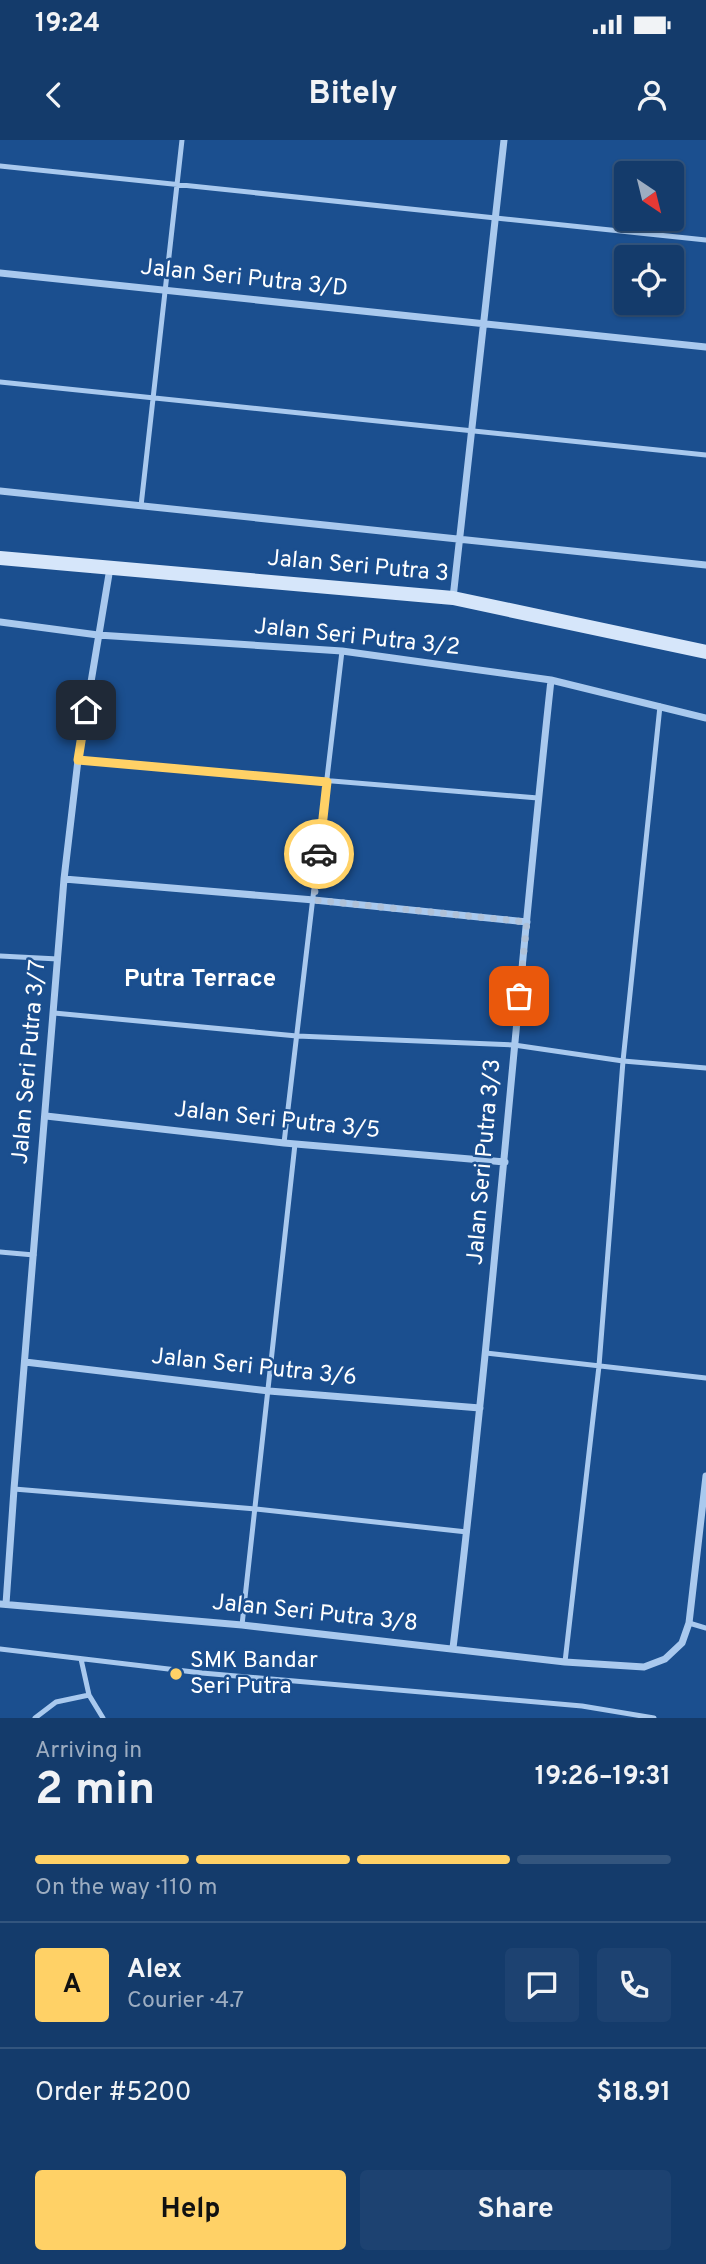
<!DOCTYPE html>
<meta charset="utf-8">
<style>
body{margin:0;font-family:Overpass,sans-serif;background:#1d4271;color:#f1f3f6;height:100vh;display:flex;flex-direction:column;font-size:26px;white-space:nowrap}
*{box-sizing:border-box;margin:0}
p{font-size:23px;color:#9dadc1}
.icon{flex:none;width:38px;height:38px;fill:none;stroke:currentColor;stroke-width:2;stroke-linecap:round;stroke-linejoin:round}
.map{position:relative;height:1578px;overflow:hidden}
.details{display:flex;flex-direction:column;background:#143b6b;flex:1}
.details>*{flex:none}
.needle{width:46px;rotate:145deg}
.buttons{position:absolute;left:614px;top:21px;display:grid;gap:14px}
.buttons a{display:grid;place-items:center;width:70px;height:70px;border-radius:7px;background:#143b6b;box-shadow:0 2px 5px #0004,0 0 0 2px #33557e;font-size:35px}
.pin{position:absolute;display:grid;place-items:center;width:60px;height:60px;color:#fff;margin:-30px;border-radius:14px;box-shadow:0 4px 10px #0006}
.courier{position:absolute;display:grid;place-items:center;width:70px;height:70px;margin:-35px;border:5px solid #ffd166;border-radius:50%;background:#fff;color:#222;box-shadow:0 2px 9px #0007}
.head em{font-style:normal;font-weight:700}
.head div{display:flex;flex-direction:column-reverse}
.head{display:flex;align-items:center;justify-content:space-between;height:119px;padding:0 35px}
h1{font-size:46px;font-weight:700;line-height:52px}
.bar{display:grid;grid-template-columns:repeat(4,1fr);gap:10px 7px;align-content:center;height:84px;padding:0 35px}
.bar i{height:9px;border-radius:5px;background:#33557e}
.bar .selected{background:#ffd166}
.bar p{grid-column:span 4}
.line{display:flex;align-items:center;gap:18px;padding:0 35px;border-top:2px solid #33557e}
.line div{flex:1}
.round{display:grid;place-items:center;flex:none;width:74px;height:74px;border-radius:7px;background:#1d4271}
.button{display:flex;gap:14px;margin-top:auto;padding:14px 35px}
.button a{flex:1;height:80px;border-radius:7px;background:#ffd166;color:#111;font-size:28px;font-weight:700;line-height:80px;text-align:center}
.button a+a{background:#1d4271;color:#f1f3f6}
.status{display:flex;justify-content:space-between;align-items:center;height:49px;padding:0 35px;background:#143b6b;direction:ltr}
.status svg{height:19px;fill:currentColor}
header{display:flex;justify-content:space-between;align-items:center;height:91px;padding:0 35px;background:#143b6b;font-size:32px;font-weight:700}
.map>svg:first-child{display:block}
.lines{fill:none;stroke-linecap:round;stroke-linejoin:round}
.lane{stroke:#a9c9ee;stroke-width:5}
.street{stroke:#a9c9ee;stroke-width:7}
.secondary{stroke:#d6e6fa;stroke-width:14}
.done{stroke:#afc1d8;stroke-width:7;stroke-dasharray:0 12.6}
.route{stroke:#ffd166;stroke-width:9}
.poi-dot{fill:#ffd166;stroke:#1b4f8f;stroke-width:2.5}
.labels{text-anchor:middle;dominant-baseline:central;stroke-width:5;stroke-linejoin:round;paint-order:stroke}
.street-label{font-size:23px;fill:#fff;stroke:#1b4f8f}
.poi-label{font-size:23px;fill:#fff;stroke:#1b4f8f;text-anchor:start}
.neighbourhood-label{font-size:24px;font-weight:bold;fill:#fff;stroke:#1b4f8f}
</style>
<div class="status"><b>19:24</b><svg viewBox="0 0 49 12"><path d="M0 12V9h3v3zM5 12V6h3v6zM10 12V3h3v9zM15 12V0h3v12zM26 1h20v11H26zM47 4h2v5h-2z"/></svg></div>
<header><svg class="icon" aria-label="back" viewBox="0 0 24 24"><path d="M15 5l-7 7 7 7"/></svg>Bitely<svg class="icon" aria-label="person" viewBox="0 0 24 24"><circle cx="12" cy="8" r="4"/><path d="M4 21q1-7 8-7t8 7"/></svg></header>
<div class="map">
<svg width="706" height="1578" viewBox="0 0 706 1578">
<rect width="100%" height="100%" fill="#1b4f8f"/>
<g class="lines">
<!-- lane -->
<path class="lane" d="M0 26 706 100
M0 242 706 315
M141 366 182 0
M78 620 538 658
M0 816 58 819
M54 873 297 896 514 905 623 921 706 928
M284 1003 342 511
M0 1112 34 1115
M486 1213 706 1238
M14 1349 256 1369 467 1392
M689 1483 706 1488
M242 1485 295 1004
M0 1509 202 1533 582 1566 654 1578
M81 1519 89 1555 103 1578
M565 1522 599 1226 623 921 660 566
M35 1578 56 1562 89 1555"/>
<!-- street -->
<path class="street" d="M0 133 706 207
M0 351 706 425
M453 458 504 0
M0 482 98 495 342 511 551 540 706 578
M64 739 314 760 527 782
M46 976 284 1003 505 1022
M25 1222 269 1251 480 1268
M0 1464 242 1485 565 1522 644 1527 665 1519 682 1503 689 1483 706 1336
M6 1464 14 1349 64 739 78 620 110 428
M453 1508C492 1186 516 862 551 540"/>
<!-- secondary -->
<path class="secondary" d="M0 418 453 458 706 512"/>
</g>
<g class="lines">
<!-- done -->
<path class="done" d="M319 714 314 760 527 782 519 856"/>
<!-- route -->
<path class="route" d="M86 570 78 620 327 642 319 714"/>
</g>
<!-- markers -->
<circle class="poi-dot" cx="176" cy="1534" r="7"/>
<g class="labels">
<!-- street labels -->
<g class="street-label">
<text transform="translate(244 139) rotate(6)">Jalan Seri Putra 3/D</text>
<text transform="translate(358 427) rotate(5)">Jalan Seri Putra 3</text>
<text transform="translate(357 498) rotate(6)">Jalan Seri Putra 3/2</text>
<text transform="translate(30 922) rotate(-85)">Jalan Seri Putra 3/7</text>
<text transform="translate(277 981) rotate(6)">Jalan Seri Putra 3/5</text>
<text transform="translate(485 1022) rotate(-85)">Jalan Seri Putra 3/3</text>
<text transform="translate(254 1228) rotate(6)">Jalan Seri Putra 3/6</text>
<text transform="translate(315 1474) rotate(6)">Jalan Seri Putra 3/8</text>
</g>
<!-- poi labels -->
<g class="poi-label">
<text x="190" y="1521">SMK Bandar<tspan x="190" dy="26">Seri Putra</tspan></text>
</g>
<!-- neighbourhood labels -->
<g class="neighbourhood-label">
<text x="200" y="840">Putra Terrace</text>
</g>
</g>
</svg>
<div class="buttons">
<a><svg class="needle" viewBox="-14 -14 28 28"><path d="M0-13l5 13h-10z" fill="#e53935"/><path d="M0 13l5-13h-10z" fill="#9dadc1"/></svg></a>
<a><svg class="icon" aria-label="locate" viewBox="0 0 24 24"><circle cx="12" cy="12" r="6"/><path d="M12 2v4M12 18v4M2 12h4M18 12h4"/></svg></a>
</div>
<div class="pin" style="left:519px;top:856px;background:#ea580c"><svg class="icon" aria-label="bag" viewBox="0 0 24 24"><path d="M5 8h14l-1 12H6zM9 8a3 3 0 0 1 6 0"/></svg></div>
<div class="pin" style="left:86px;top:570px;background:#1f2937"><svg class="icon" aria-label="home" viewBox="0 0 24 24"><path d="M3 11l9-7 9 7M6 9v11h12V9"/></svg></div>
<div class="courier" style="left:319px;top:714px"><svg class="icon" aria-label="car" viewBox="0 0 24 24"><path d="M5 17H2v-5l4-1 3-4h7l3 4 3 1v5h-3M9 17h6M6 11h13"/><circle cx="7" cy="17" r="2"/><circle cx="17" cy="17" r="2"/></svg></div>
</div>
<section class="details">
<div class="head"><div><h1>2 min</h1><p>Arriving in</p></div><em>19:26–19:31</em></div>
<div class="bar"><i class="selected"></i><i class="selected"></i><i class="selected"></i><i></i><p>On the way · 110 m</p></div>
<div class="line" style="height:126px"><b class="round" style="background:#ffd166;color:#111">A</b><div><b>Alex</b><p>Courier · 4.7</p></div><a class="round"><svg class="icon" aria-label="chat" viewBox="0 0 24 24"><path d="M4 5h16v11H9l-5 4z"/></svg></a><a class="round"><svg class="icon" aria-label="phone" viewBox="0 0 24 24"><path d="M5 4h4l2 5-3 2q2 4 5 5l2-3 5 2v4C11 20 4 13 5 4z"/></svg></a></div>
<div class="line" style="height:91px"><div>Order #5200</div><b>$18.91</b></div>
<div class="button"><a>Help</a><a>Share</a></div>
</section>
